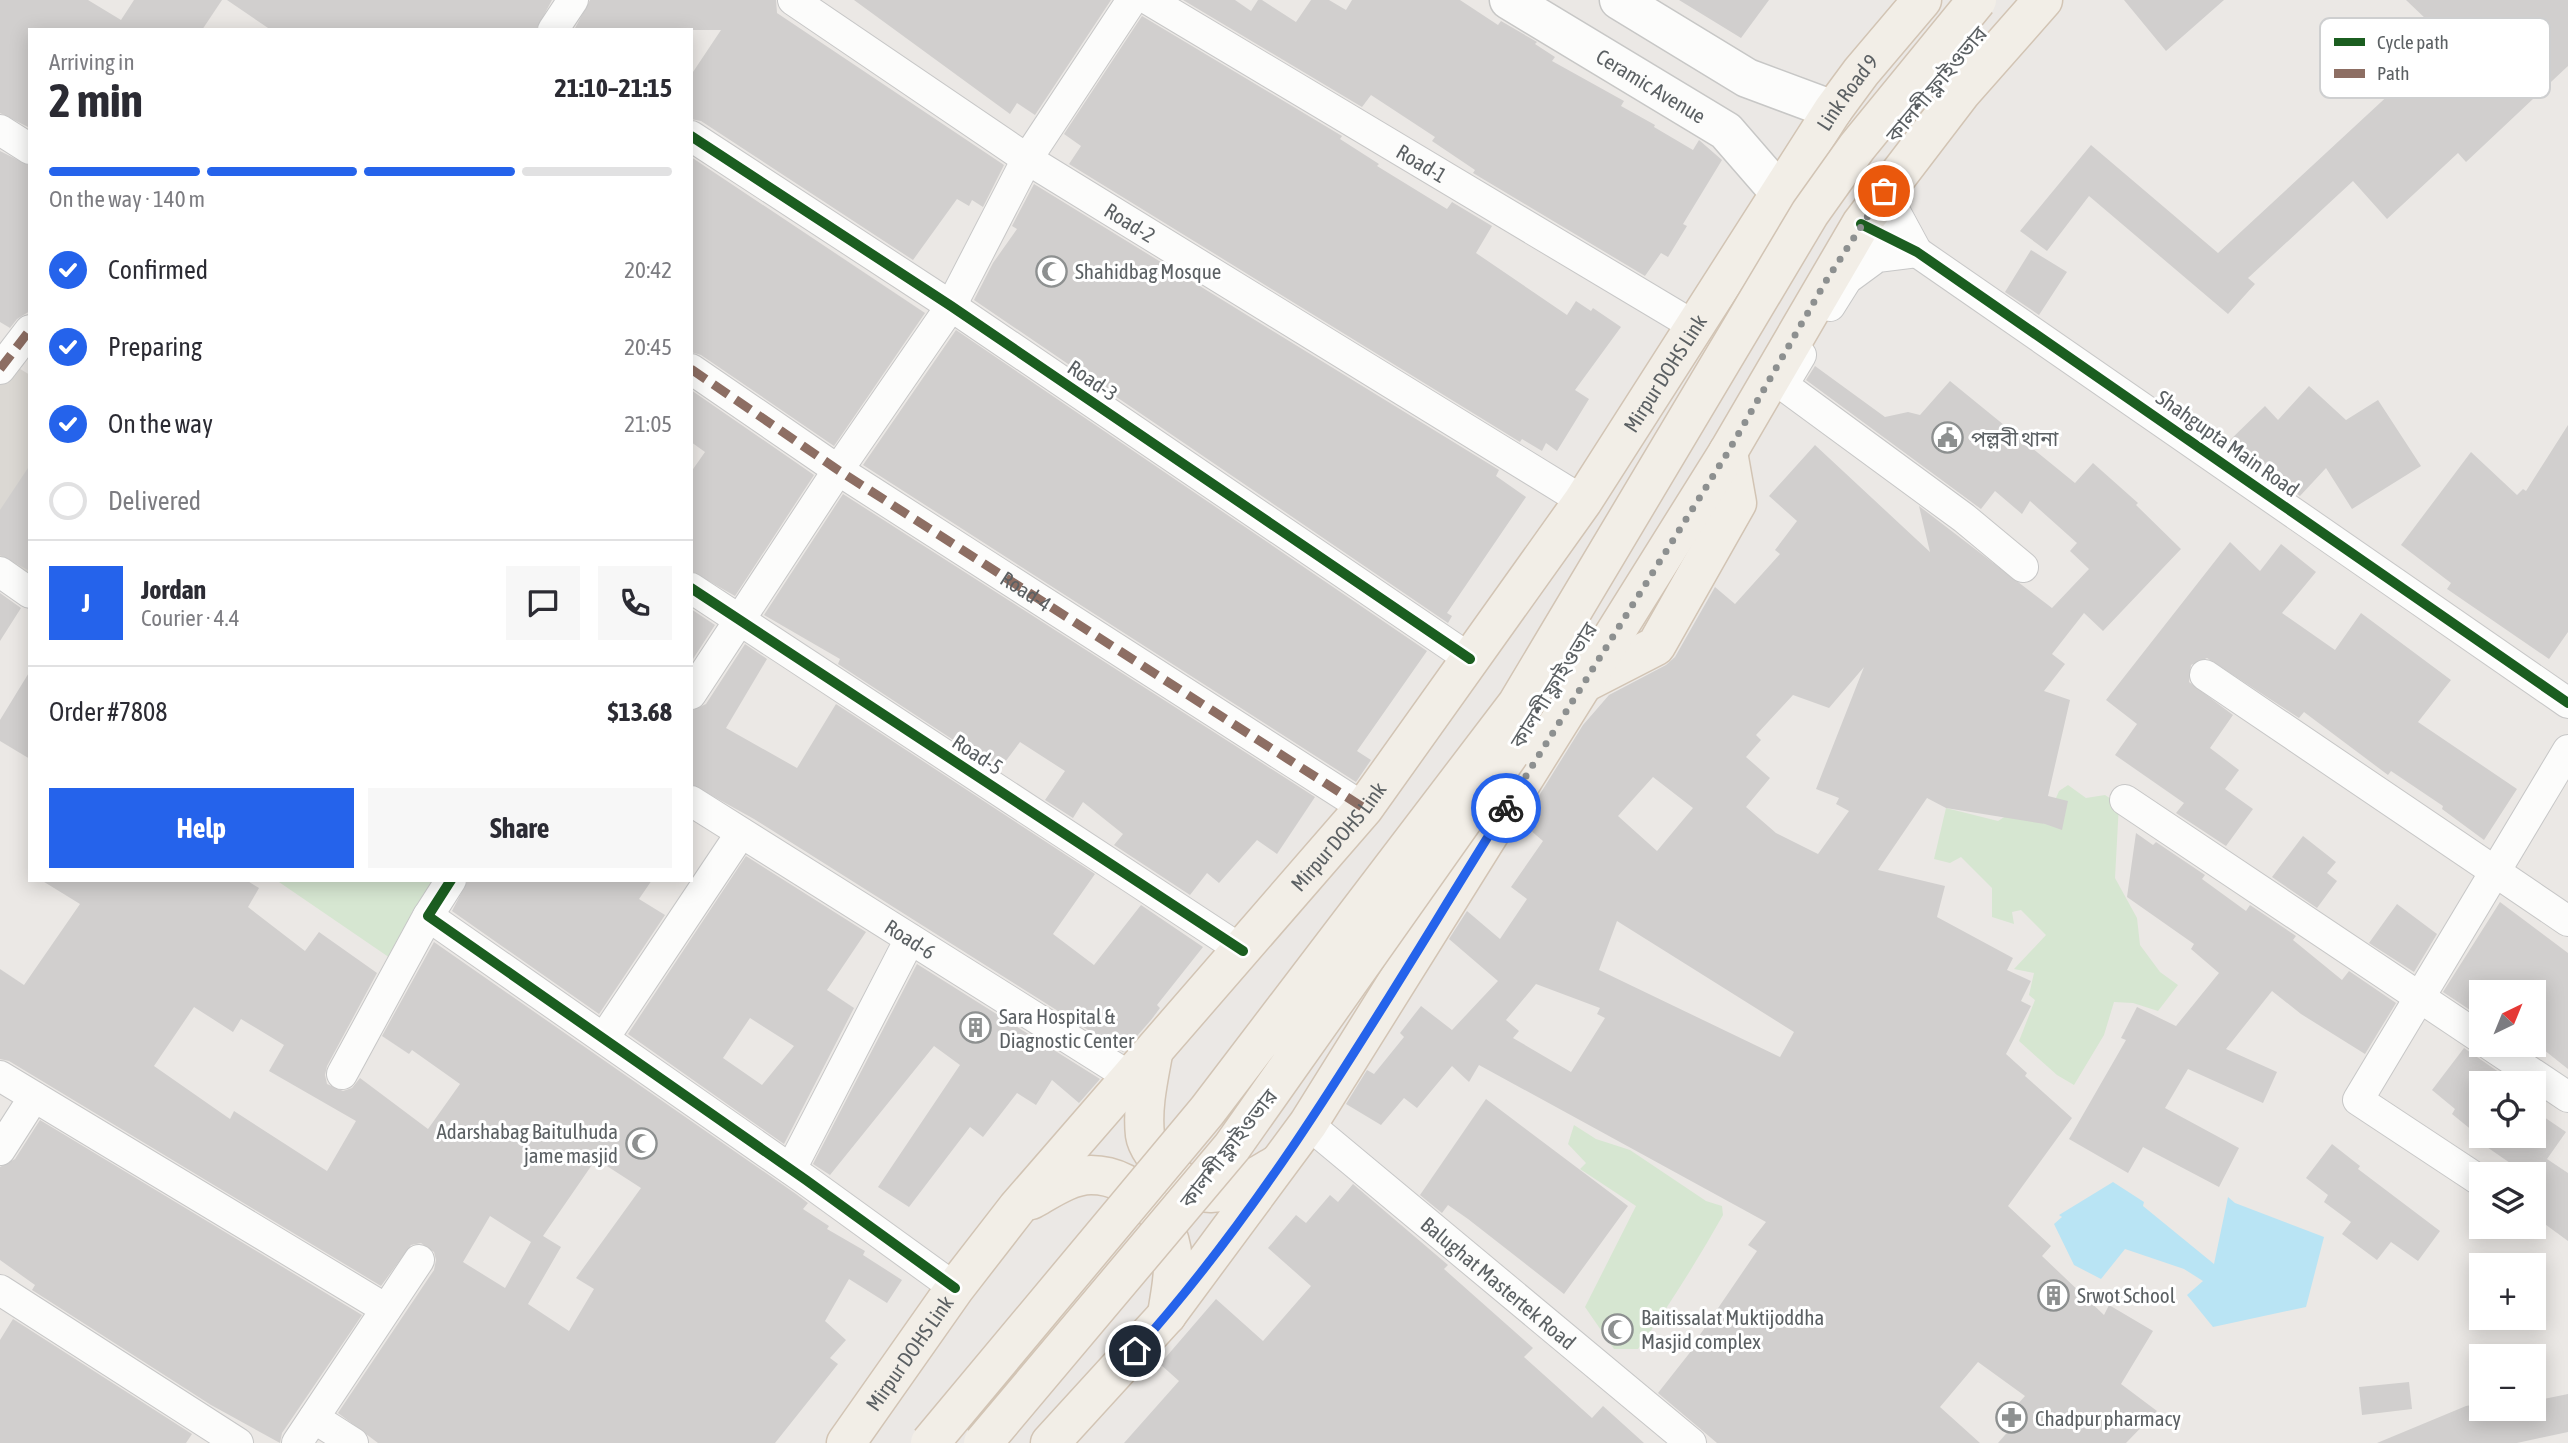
<!DOCTYPE html>
<meta charset="utf-8">
<style>
body{margin:0;font-family:"Asap Condensed","Noto Sans Bengali",sans-serif;background:#f7f7f7;color:#2b2b33;height:100vh;display:flex;flex-direction:column;font-size:26px;white-space:nowrap}
*{box-sizing:border-box;margin:0}
p{font-size:23px;color:#7c7c81}
.icon{flex:none;width:38px;height:38px;fill:none;stroke:currentColor;stroke-width:2;stroke-linecap:round;stroke-linejoin:round}
.map{position:relative;flex:1;overflow:hidden}
.sheet{position:absolute;left:28px;top:28px;width:665px;height:854px;display:flex;flex-direction:column;background:#fff;border-radius:0px;box-shadow:0 4px 18px #0003}
.sheet>*{flex:none}
.needle{width:46px;rotate:43deg}
.buttons{position:absolute;left:2469px;top:980px;display:grid;gap:14px}
.buttons a{display:grid;place-items:center;width:77px;height:77px;border-radius:0px;background:#fff;box-shadow:0 4px 18px #0003;font-size:35px}
.pin{position:absolute;display:grid;place-items:center;width:60px;height:60px;color:#fff;margin:-30px;border:4px solid #fff;border-radius:50%;box-shadow:0 2px 7px #0007}
.courier{position:absolute;display:grid;place-items:center;width:70px;height:70px;margin:-35px;border:5px solid #2563eb;border-radius:50%;background:#fff;color:#222;box-shadow:0 2px 9px #0007}
.headline em{font-style:normal;font-weight:700}
.headline div{display:flex;flex-direction:column-reverse}
.headline{display:flex;align-items:center;justify-content:space-between;height:119px;padding:0 21px}
h1{font-size:46px;font-weight:700;line-height:52px}
.bar{display:grid;grid-template-columns:repeat(4,1fr);gap:10px 7px;align-content:center;height:84px;padding:0 21px}
.bar i{height:9px;border-radius:5px;background:#e1e1e2}
.bar .on{background:#2563eb}
.bar p{grid-column:span 4}
.line{display:flex;align-items:center;gap:18px;padding:0 21px;border-top:2px solid #e1e1e2}
.line div{flex:1}
.round{display:grid;place-items:center;flex:none;width:74px;height:74px;border-radius:0px;background:#f7f7f7}
ol{padding:0 21px;list-style:none}
li{display:flex;align-items:center;gap:21px;height:77px}
li p{margin-inline-start:auto}
li .icon{padding:7px;border-radius:50%;background:#2563eb;color:#fff;stroke-width:4}
li:last-child{color:#7c7c81}
li i{width:38px;height:38px;border:4px solid #e1e1e2;border-radius:50%}
.button{display:flex;gap:14px;margin-top:auto;padding:14px 21px}
.button a{flex:1;height:80px;border-radius:0px;background:#2563eb;color:#fff;font-size:28px;font-weight:700;line-height:80px;text-align:center}
.button a+a{background:#f7f7f7;color:#2b2b33}
.map>svg:first-child{display:block}
.education{fill:#dbd8d3}
.green{fill:#d6e6d1}
.water{fill:#b9e4f4}
.building{fill:#d1cfce;fill-rule:evenodd}
.lines{fill:none;stroke-linecap:round;stroke-linejoin:round}
.street-casing{stroke:#c7c7c7;stroke-width:32}
.secondary-casing{stroke:#c7c7c6;stroke-width:41}
.primary-casing{stroke:#d2c4b4;stroke-width:41}
.street{stroke:#fcfcfb;stroke-width:30}
.secondary{stroke:#fcfcfb;stroke-width:38}
.primary{stroke:#f2eee7;stroke-width:38}
.primary-bridge-casing{stroke:#d2c4b4;stroke-width:41;stroke-linecap:butt}
.primary-bridge{stroke:#f2eee7;stroke-width:38}
.quiet{stroke:#8d6e63;stroke-width:9;stroke-dasharray:18 9;stroke-linecap:butt}
.cycleway-casing{stroke:#fff;stroke-width:15}
.cycleway{stroke:#1b5e20;stroke-width:10}
.done{stroke:#8d9090;stroke-width:7;stroke-dasharray:0 12.6}
.route{stroke:#2563eb;stroke-width:9}
.labels{text-anchor:middle;dominant-baseline:central;stroke-width:6;stroke-linejoin:round;paint-order:stroke}
.street-label{font-size:21px;fill:#5b6063;stroke:#fff}
.poi-label{font-size:21px;fill:#5b6063;stroke:#fff;text-anchor:start}
.key{fill:#fff;stroke:#cecfd0;stroke-width:2}
.key-label{font-size:19px;fill:#5b6063}
</style>
<div class="map">
<svg width="2568" height="1443" viewBox="0 0 2568 1443">
<rect width="100%" height="100%" fill="#ebe8e5"/>
<!-- education -->
<path class="education" d="M12 364 30 375V586L0 566V381Z"/>
<!-- green -->
<path class="green" d="M2068 785 2086 798 2105 795 2119 804 2115 878 2137 918 2140 945 2160 972 2178 985 2158 1011 2133 1003 2114 1002 2104 1035 2074 1085 2057 1075 2019 1041 2035 1000 2029 995 2034 973 2014 969 2046 935 2021 910 2012 912 2014 924 1992 917V888L1961 857 1950 863 1934 859 1946 808 1998 821 2014 811 2045 824 2059 791Z
M276 880H433L444 888 393 960Z
M1574 1125 1596 1139 1630 1150 1706 1201 1722 1206 1723 1215C1697 1261 1669 1306 1638 1349H1614L1585 1307 1636 1206 1580 1169 1586 1163 1568 1144Z"/>
<!-- water -->
<path class="water" d="M2113 1182 2144 1202 2143 1206 2214 1264 2228 1197 2235 1203 2324 1237 2306 1307 2213 1327 2187 1295 2203 1281 2184 1269 2125 1249 2101 1279 2074 1265 2054 1224 2062 1217 2059 1215Z"/>
<!-- building -->
<path class="building" d="M0 0H88L121 20 134 0H222L202 30H30V128L0 113Z
M227 0H552L536 30H271Z
M590 0H776L777 13 1004 165 983 207 972 200 969 206 957 199 913 260 701 121 691 119V75L721 30H574Z
M854 0H1111L1035 115 1017 103 1010 114Z
M1183 0H1235L1251 11 1258 0H1262L1296 22 1311 0H1329L1346 10 1352 0H1460L1498 25 1501 21 1537 42 1535 44 1555 57 1552 61 1624 101 1621 106 1655 125 1654 127 1693 150 1699 140 1722 160 1683 224 1687 226 1668 257 1661 253 1645 276 1473 173 1475 170 1432 141 1435 137 1371 95 1362 107Z
M1679 0H1769L1741 38Z
M2124 0H2224L2166 51Z
M2406 0H2568V66L2466 162 2458 153 2387 219 2353 181 2248 278 2255 284 2228 314 2089 196 2047 251 2020 231 2091 145 2218 253 2448 40Z
M1142 16 1342 136 1340 139 1379 164 1377 166 1447 209 1452 202 1492 226 1476 253 1567 315 1576 301 1591 311 1593 308 1621 327 1575 390 1589 399 1557 451 1546 443 1542 451 1522 439 1520 442 1069 164 1081 146 1064 134Z
M0 151 30 166V311L17 319 10 328 0 322Z
M691 157 925 313 834 446 701 355 691 352Z
M1034 184 1499 470 1496 476 1526 497 1447 613 1452 616 1448 623 974 300 993 263 1017 229 1012 226Z
M2031 250 2067 272 2039 315 2005 292Z
M956 330 1427 651 1357 751 1371 760 1356 782 863 465Z
M1815 366 1885 417 1908 412 1920 415 1950 381 2075 483 2093 463 2138 503 2136 505 2181 549 2103 631 2084 613 2052 654 2065 664 2044 691 2070 700 2048 796 2068 801 2062 830 2045 824 1946 808 1927 798 1878 870 1945 886 1937 917 2013 958 2007 970 2031 981 2021 1001 2031 1006 2006 1054 2027 1073 2025 1076 2072 1118 2008 1206 2051 1246 2042 1256 2104 1315 2109 1305 2153 1331 2121 1384 2157 1411 2126 1443H1998L2025 1412 2017 1405 2025 1396 1978 1362 1940 1407 1980 1443H1717L1658 1393 1699 1341 1697 1339 1757 1251 1748 1245 1766 1222 1479 1065 1469 1082 1452 1066 1417 1108 1404 1098 1381 1125 1346 1104 1367 1070 1374 1074 1404 1037 1400 1033 1421 1006 1452 1030 1498 981 1449 939 1467 911 1500 939 1527 899 1511 887 1543 841 1522 823 1583 725 1609 695 1666 665 1675 657 1715 587 1735 604 1780 554 1775 550 1797 521 1769 496 1815 445 1930 552 1919 506 2052 608 2089 569 2070 551 2077 543 2030 501 2022 514 1995 491 1981 509 1806 380ZM1864 667 1816 789 1839 798 1836 804 1849 811 1818 854 1776 833 1746 807 1770 778 1746 757 1761 740 1756 735 1793 695 1829 708ZM1653 777 1693 808 1657 851 1618 816ZM1617 921 1794 1032 1780 1057 1599 970ZM1536 984 1600 1008 1597 1014 1605 1018 1571 1072 1513 1038 1519 1031 1506 1020Z
M2309 386 2346 420 2378 400 2421 466 2352 509 2326 468 2300 496 2227 443 2265 406 2278 420Z
M691 390 814 475 735 596 691 571V472L705 452 691 442Z
M2568 425V632L2549 659 2447 589 2451 583 2401 545 2471 452 2517 495 2523 489 2526 491Z
M30 465V571L0 555V510Z
M843 494 1315 797 1277 854 1257 840 1219 883 1207 873 1190 895 1114 845 1123 834 1083 802 1073 818 1045 800 1065 771 1020 742 999 770 838 664 840 659 764 615Z
M2230 542 2260 571 2281 544 2316 572 2282 613 2335 650 2361 613 2451 680 2418 722 2517 789 2484 840 2442 809 2443 806 2391 771 2388 775 2304 712 2299 718 2207 658 2191 665 2189 682 2233 715 2210 748 2239 770 2225 789 2253 809 2226 846 2176 813 2184 803 2115 755 2137 724 2106 700Z
M0 593 21 608 0 641Z
M691 609 715 625 691 662Z
M745 644 767 659 726 728 797 768 836 704 1095 874 1053 934 1094 965 1141 905 1203 947 1157 1005 1160 1008 1151 1020 1123 1052 754 819 691 784V711L706 704Z
M30 671V759L0 741V720Z
M2136 833 2153 845 2156 842 2205 875 2202 879 2246 911 2250 905 2296 936 2293 940 2342 980 2349 971 2396 1003 2365 1054 2301 1014 2272 991 2226 1049 2277 1072 2263 1103 2188 1069 2165 1108 2239 1148 2219 1187 2143 1147 2128 1173 2069 1139 2126 1040 2121 1038 2137 1007 2176 1026 2219 973 2191 949 2194 944 2127 897Z
M2303 836 2336 862 2327 873 2337 881 2317 908 2272 877Z
M746 856 866 932 827 990 854 1008 784 1144 628 1034ZM750 1018 794 1046 762 1085 723 1058Z
M41 880H246L259 888 248 907 305 951 319 932 377 973 327 1066 325 1075 327 1084 343 1091 352 1088 360 1078 428 1129 460 1084 412 1050 409 1054 382 1036 434 942 796 1194 808 1203 803 1209 829 1226 827 1229 865 1251 863 1255 902 1280 887 1303 849 1279 825 1321 846 1340 830 1358 838 1364 775 1443H378L338 1413 434 1270 436 1260 434 1252 421 1243 411 1245 381 1286 9 1061 0 1059V969L24 985 80 904ZM194 1007 233 1032 241 1019 284 1045 269 1071 356 1121 327 1171 234 1111 230 1119 154 1066ZM596 1159 641 1188 576 1278 594 1289 569 1331 528 1304 561 1247 543 1236ZM490 1216 531 1242 505 1288 463 1262Z
M468 880H652L639 899 665 915 599 1014 452 911Z
M2500 902 2568 953V1069L2534 1042V992H2482V1018L2443 992Z
M2397 904 2437 934 2414 972 2369 943Z
M917 964 1100 1079 1079 1103 1052 1080 1036 1105 1017 1093 983 1137 970 1127 909 1207 878 1187 960 1065 934 1046 830 1175 813 1164Z
M2464 1048 2503 1075 2497 1083H2482V1136H2534V1110L2566 1132 2547 1159 2568 1173V1241L2534 1216V1174H2526L2471 1136H2479L2452 1114 2455 1109 2432 1090Z
M1486 1099 1628 1206 1564 1294 1468 1219 1448 1205 1442 1213 1420 1195Z
M40 1120 362 1315 282 1433 280 1443 211 1405 32 1290 35 1285 0 1260V1167L15 1159Z
M2332 1144 2360 1166 2358 1169 2440 1231 2418 1261 2391 1242 2377 1260 2342 1234 2351 1222 2324 1202 2328 1195 2306 1178Z
M1353 1184 1448 1265 1444 1269 1533 1348 1524 1357 1592 1418 1603 1406 1644 1443H1124L1179 1381 1160 1364 1216 1299 1263 1341 1311 1286 1268 1248 1296 1215 1306 1223 1330 1195 1338 1202Z
M13 1319 192 1434 186 1443H0V1340Z
M2409 1382 2412 1409 2362 1415 2359 1387Z
M2568 1394V1432L2517 1443H2377L2466 1406 2482 1403V1409H2534V1401Z"/>
<g class="lines">
<defs>
<g id="street">
<path id="s1" d="M793 0 1027 159 1583 501"/>
<path id="s2" d="M1149 0 1696 327"/>
<path d="M553 30 573 0"/>
<path d="M0 130 30 149"/>
<path d="M691 136 951 306 1470 659"/>
<path d="M1861 224 1917 252 2568 703"/>
<path d="M1830 306 1847 279 1877 257 1917 252 1884 191"/>
<path d="M1801 355 1783 385 1964 518 2023 567"/>
<path d="M0 369 30 330"/>
<path d="M691 369 838 470 1364 808"/>
<path d="M0 572 30 593"/>
<path d="M691 588 1243 951"/>
<path d="M2205 675 2568 921"/>
<path d="M691 694 838 470 951 306 1027 159 1132 0"/>
<path d="M2125 800 2482 1039"/>
<path id="s3" d="M691 801 1130 1077"/>
<path d="M451 880 428 916 806 1180 955 1288"/>
<path d="M604 1038 741 833"/>
<path d="M2490 1045 2568 1097"/>
<path d="M342 1074 428 916"/>
<path d="M0 1076 386 1309"/>
<path id="s4" d="M1308 1124 1691 1443"/>
<path d="M0 1150 34 1097"/>
<path d="M791 1169 910 939"/>
<path d="M2482 1182 2358 1100 2568 750"/>
<path d="M0 1290 238 1443"/>
<path d="M314 1418 353 1443"/>
<path d="M297 1443 419 1260"/>
</g>
<g id="secondary">
<path id="s5" d="M1509 0 1726 131 1779 192"/>
<path d="M1619 0 1747 78 1833 110"/>
</g>
<g id="primary">
<path d="M1586 682 1656 646 1737 503 1728 452"/>
<path d="M1153 1054C1148 1081 1142 1108 1145 1135 1148 1157 1189 1194 1211 1193 1234 1192 1257 1176 1276 1165"/>
<path d="M1031 1200C1049 1190 1070 1175 1091 1175 1138 1175 1174 1222 1173 1267 1173 1283 1169 1300 1167 1315"/>
<path id="s6" d="M846 1443 955 1288 1017 1208 1364 808 1583 501 1833 110 1861 72 1922 0"/>
<path d="M1050 1443 1166 1316 1308 1124 1728 452 1861 224 1961 93 2043 0"/>
</g>
</defs>
<!-- street casing -->
<use href="#street" class="street-casing"/>
<!-- secondary casing -->
<use href="#secondary" class="secondary-casing"/>
<!-- primary casing -->
<use href="#primary" class="primary-casing"/>
<!-- street -->
<use href="#street" class="street"/>
<!-- secondary -->
<use href="#secondary" class="secondary"/>
<!-- primary -->
<use href="#primary" class="primary"/>
<defs>
<path id="primary-bridge" d="M930 1443 1207 1111 1517 704 1810 213 1857 147 1977 0
M983 1443 1232 1147 1510 753"/>
</defs>
<!-- primary-bridge casing -->
<use href="#primary-bridge" class="primary-bridge-casing"/>
<!-- primary-bridge -->
<use href="#primary-bridge" class="primary-bridge"/>
<!-- quiet -->
<g class="quiet">
<path d="M0 369 30 330"/>
<path id="s7" d="M691 369 838 470 1364 808"/>
</g>
<defs>
<path id="cycleway" d="M691 136 951 306 1470 659
M1861 224 1917 252 2568 703
M691 588 1243 951
M451 880 428 916 806 1180 955 1288"/>
</defs>
<!-- cycleway casing -->
<use href="#cycleway" class="cycleway-casing"/>
<!-- cycleway -->
<use href="#cycleway" class="cycleway"/>
</g>
<g class="lines">
<!-- done -->
<path class="done" d="M1506 808 1728 452 1826 281 1884 191"/>
<!-- route -->
<path class="route" d="M1135 1351C1281 1189 1390 992 1506 808"/>
</g>
<!-- icons -->
<defs>
<symbol id="mosque-ring" viewBox="-11 -11 22 22"><circle r="9.5" fill="#fff" stroke="#8d9090" stroke-width="1.5"/><path d="M3.5-4.9A6 6 0 1 0 3.5 4.9A5 5 0 1 1 3.5-4.9Z" fill="#8d9090"/></symbol>
<symbol id="civic-ring" viewBox="-11 -11 22 22"><circle r="9.5" fill="#fff" stroke="#8d9090" stroke-width="1.5"/><path d="M-.6-6.5H3V-4.5H.6V-3L4-1V1h2V6H-6V1h2V-1L-.6-3ZM-1.2 2.5V6h2.4V2.5Z" fill="#8d9090"/></symbol>
<symbol id="building-ring" viewBox="-11 -11 22 22"><circle r="9.5" fill="#fff" stroke="#8d9090" stroke-width="1.5"/><path d="M-4-6H4V6H1V3H-1V6H-4ZM-2.5-4.3h1.7v1.8h-1.7ZM.8-4.3h1.7v1.8H.8ZM-2.5-1h1.7V.8h-1.7ZM.8-1h1.7V.8H.8Z" fill="#8d9090"/></symbol>
<symbol id="pharmacy-ring" viewBox="-11 -11 22 22"><circle r="9.5" fill="#fff" stroke="#8d9090" stroke-width="1.5"/><path d="M-2-6h4v4h4v4h-4v4h-4v-4h-4v-4h4Z" fill="#8d9090"/></symbol>
</defs>
<g fill-rule="evenodd">
<use href="#mosque-ring" x="1034" y="254" width="35" height="35"/>
<use href="#civic-ring" x="1930" y="420" width="35" height="35"/>
<use href="#building-ring" x="958" y="1010" width="35" height="35"/>
<use href="#mosque-ring" x="624" y="1126" width="35" height="35"/>
<use href="#building-ring" x="2036" y="1278" width="35" height="35"/>
<use href="#mosque-ring" x="1600" y="1312" width="35" height="35"/>
<use href="#pharmacy-ring" x="1994" y="1400" width="35" height="35"/>
</g>
<g class="labels">
<!-- street labels -->
<g class="street-label">
<text transform="translate(1936 84) rotate(-50)">কালশী ফ্লাইওভার</text>
<text stroke="none"><textPath href="#s5" startOffset="166">Ceramic Avenue</textPath></text>
<text stroke="none"><textPath href="#s6" startOffset="1684">Link Road 9</textPath></text>
<text stroke="none"><textPath href="#s2" startOffset="318">Road-1</textPath></text>
<text stroke="none"><textPath href="#s1" startOffset="404">Road-2</textPath></text>
<text stroke="none"><textPath href="#s6" startOffset="1349">Mirpur DOHS Link</textPath></text>
<text transform="translate(1093 380) rotate(34)">Road-3</text>
<text transform="translate(2228 443) rotate(35)">Shahgupta Main Road</text>
<text stroke="none"><textPath href="#s7" startOffset="402">Road-4</textPath></text>
<text transform="translate(1553 685) rotate(-58)">কালশী ফ্লাইওভার</text>
<text transform="translate(978 754) rotate(33)">Road-5</text>
<text stroke="none"><textPath href="#s6" startOffset="782">Mirpur DOHS Link</textPath></text>
<text stroke="none"><textPath href="#s3" startOffset="259">Road-6</textPath></text>
<text transform="translate(1228 1148) rotate(-52)">কালশী ফ্লাইওভার</text>
<text stroke="none"><textPath href="#s4" startOffset="248">Balughat Mastertek Road</textPath></text>
<text stroke="none"><textPath href="#s6" startOffset="110">Mirpur DOHS Link</textPath></text>
</g>
<!-- poi labels -->
<g class="poi-label">
<text x="1075" y="271">Shahidbag Mosque</text>
<text x="1971" y="438">পল্লবী থানা</text>
<text x="999" y="1016">Sara Hospital &amp;<tspan x="999" dy="24">Diagnostic Center</tspan></text>
<text x="618" y="1131" text-anchor="end">Adarshabag Baitulhuda<tspan x="618" dy="24">jame masjid</tspan></text>
<text x="2077" y="1295">Srwot School</text>
<text x="1641" y="1317">Baitissalat Muktijoddha<tspan x="1641" dy="24">Masjid complex</tspan></text>
<text x="2035" y="1418">Chadpur pharmacy</text>
</g>
</g>
<!-- legend -->
<rect x="2320" y="18" width="230" height="80" rx="10" class="key"/>
<rect x="2334" y="38" width="31" height="8" fill="#1b5e20"/>
<rect x="2334" y="69" width="31" height="9" fill="#8d6e63"/>
<g class="key-label">
<text x="2377" y="49">Cycle path</text>
<text x="2377" y="80">Path</text>
</g>
</svg>
<div class="buttons">
<a><svg class="needle" viewBox="-14 -14 28 28"><path d="M0-13l5 13h-10z" fill="#e53935"/><path d="M0 13l5-13h-10z" fill="#7c7c81"/></svg></a>
<a><svg class="icon" aria-label="locate" viewBox="0 0 24 24"><circle cx="12" cy="12" r="6"/><path d="M12 2v4M12 18v4M2 12h4M18 12h4"/></svg></a>
<a><svg class="icon" aria-label="layers" viewBox="0 0 24 24"><path d="M12 4l9 5-9 5-9-5zM3 14l9 5 9-5"/></svg></a>
<a>+</a>
<a>−</a>
</div>
<div class="pin" style="left:1884px;top:191px;background:#ea580c"><svg class="icon" aria-label="bag" viewBox="0 0 24 24"><path d="M5 8h14l-1 12H6zM9 8a3 3 0 0 1 6 0"/></svg></div>
<div class="pin" style="left:1135px;top:1351px;background:#1f2937"><svg class="icon" aria-label="home" viewBox="0 0 24 24"><path d="M3 11l9-7 9 7M6 9v11h12V9"/></svg></div>
<div class="courier" style="left:1506px;top:808px"><svg class="icon" aria-label="bike" viewBox="0 0 24 24"><circle cx="6" cy="16" r="4"/><circle cx="18" cy="16" r="4"/><path d="M6 16l4-8h5l3 8M10 8l3 8H6M13 5h3"/></svg></div>
<section class="sheet">
<div class="headline"><div><h1>2 min</h1><p>Arriving in</p></div><em>21:10–21:15</em></div>
<div class="bar"><i class="on"></i><i class="on"></i><i class="on"></i><i></i><p>On the way · 140 m</p></div>
<ol>
<li><svg class="icon" aria-label="check" viewBox="0 0 24 24"><path d="M5 12l5 5 9-10"/></svg>Confirmed<p>20:42</p></li>
<li><svg class="icon" aria-label="check" viewBox="0 0 24 24"><path d="M5 12l5 5 9-10"/></svg>Preparing<p>20:45</p></li>
<li><svg class="icon" aria-label="check" viewBox="0 0 24 24"><path d="M5 12l5 5 9-10"/></svg>On the way<p>21:05</p></li>
<li><i></i>Delivered</li>
</ol>
<div class="line" style="height:126px"><b class="round" style="background:#2563eb;color:#fff">J</b><div><b>Jordan</b><p>Courier · 4.4</p></div><a class="round"><svg class="icon" aria-label="chat" viewBox="0 0 24 24"><path d="M4 5h16v11H9l-5 4z"/></svg></a><a class="round"><svg class="icon" aria-label="phone" viewBox="0 0 24 24"><path d="M5 4h4l2 5-3 2q2 4 5 5l2-3 5 2v4C11 20 4 13 5 4z"/></svg></a></div>
<div class="line" style="height:91px"><div>Order #7808</div><b>$13.68</b></div>
<div class="button"><a>Help</a><a>Share</a></div>
</section>
</div>
